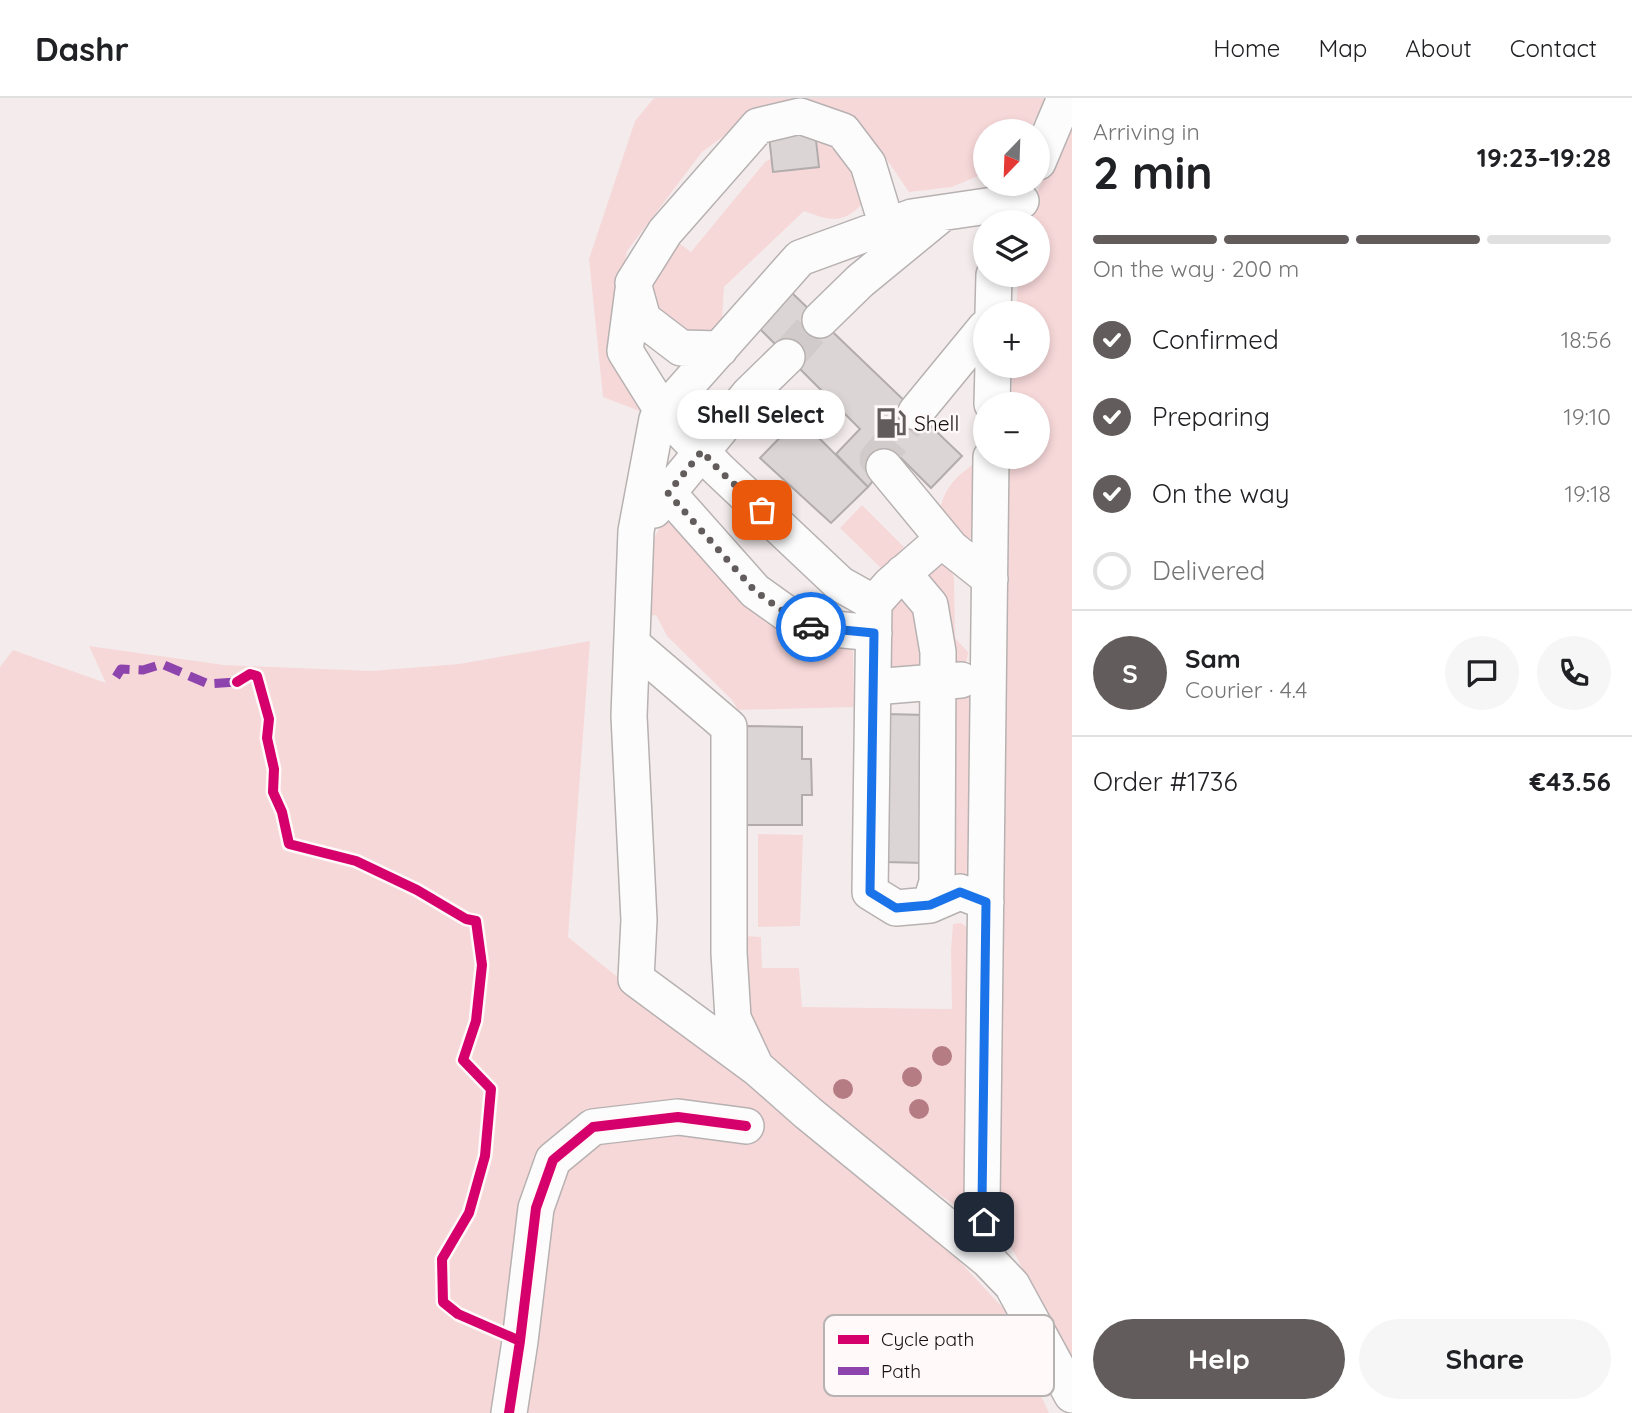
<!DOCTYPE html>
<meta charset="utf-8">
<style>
body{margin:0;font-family:Quicksand,sans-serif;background:#f6f6f6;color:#202124;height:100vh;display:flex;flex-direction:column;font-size:26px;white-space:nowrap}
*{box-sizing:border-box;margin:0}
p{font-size:23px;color:#757577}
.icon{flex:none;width:38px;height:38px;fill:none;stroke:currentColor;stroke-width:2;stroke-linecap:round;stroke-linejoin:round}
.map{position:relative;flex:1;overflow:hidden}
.side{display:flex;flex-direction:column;background:#fff;width:560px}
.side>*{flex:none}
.needle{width:46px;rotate:203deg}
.buttons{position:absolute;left:973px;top:21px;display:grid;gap:14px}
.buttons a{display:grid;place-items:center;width:77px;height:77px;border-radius:50%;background:#fff;box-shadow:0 4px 10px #0003;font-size:35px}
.pin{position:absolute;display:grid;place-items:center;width:60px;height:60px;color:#fff;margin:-30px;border-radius:14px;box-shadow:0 4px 10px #0006}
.courier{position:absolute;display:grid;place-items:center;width:70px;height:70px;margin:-35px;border:5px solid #1a73e8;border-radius:50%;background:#fff;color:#222;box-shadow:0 2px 9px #0007}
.bubble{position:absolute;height:49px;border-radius:24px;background:#fff;box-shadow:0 4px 10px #0003;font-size:23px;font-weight:700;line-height:49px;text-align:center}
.summary em{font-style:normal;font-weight:700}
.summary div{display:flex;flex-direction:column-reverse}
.summary{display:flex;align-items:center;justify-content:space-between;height:119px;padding:0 21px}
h1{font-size:46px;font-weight:700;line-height:52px}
.bar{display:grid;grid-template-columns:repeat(4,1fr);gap:10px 7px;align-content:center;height:84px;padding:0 21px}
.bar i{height:9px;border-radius:5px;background:#e0e0e0}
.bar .on{background:#625c5c}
.bar p{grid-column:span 4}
.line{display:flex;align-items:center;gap:18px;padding:0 21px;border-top:2px solid #e0e0e0}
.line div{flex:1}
.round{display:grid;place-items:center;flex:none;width:74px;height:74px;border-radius:37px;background:#f6f6f6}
ol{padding:0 21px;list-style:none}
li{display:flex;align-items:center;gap:21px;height:77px}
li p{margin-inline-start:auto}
li .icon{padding:7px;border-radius:50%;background:#625c5c;color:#fff;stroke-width:4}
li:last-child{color:#757577}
li i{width:38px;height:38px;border:4px solid #e0e0e0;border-radius:50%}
.cta{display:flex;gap:14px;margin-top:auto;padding:14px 21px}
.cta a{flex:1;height:80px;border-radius:42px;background:#625c5c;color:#fff;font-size:28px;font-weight:700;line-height:80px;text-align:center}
.cta a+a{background:#f6f6f6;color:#202124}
header{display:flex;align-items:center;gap:42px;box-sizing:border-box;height:98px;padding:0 35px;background:#fff;border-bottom:2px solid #e0e0e0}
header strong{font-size:33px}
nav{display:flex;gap:38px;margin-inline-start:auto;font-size:24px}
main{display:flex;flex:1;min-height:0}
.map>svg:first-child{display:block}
.green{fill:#f7d8d9}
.building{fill:#dcd5d5;stroke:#b2acac;stroke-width:2}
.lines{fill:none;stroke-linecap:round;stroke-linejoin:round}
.minor-tunnel{stroke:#d2cbcb;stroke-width:35;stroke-dasharray:35 18;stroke-linecap:butt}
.minor-casing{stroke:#b7b1b1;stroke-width:38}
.minor{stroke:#fdfcfc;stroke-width:35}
.quiet{stroke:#8e44ad;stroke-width:9;stroke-dasharray:18 9;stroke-linecap:butt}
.cycleway-casing{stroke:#fff9f9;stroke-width:15}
.cycleway{stroke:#d6006c;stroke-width:10}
.tree{fill:#b57c84}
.done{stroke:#625c5c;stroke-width:7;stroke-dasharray:0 12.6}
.route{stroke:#1a73e8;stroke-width:9}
.labels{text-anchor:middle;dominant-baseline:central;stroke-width:5;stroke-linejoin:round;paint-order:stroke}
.poi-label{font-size:21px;fill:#140f0f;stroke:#fff9f9;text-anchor:start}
.key{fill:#fff9f9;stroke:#b8b3b3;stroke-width:2}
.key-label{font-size:19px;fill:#140f0f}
</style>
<header>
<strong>Dashr</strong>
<nav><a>Home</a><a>Map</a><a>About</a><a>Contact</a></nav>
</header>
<main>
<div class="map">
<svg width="1072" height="1315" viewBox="0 0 1072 1315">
<rect width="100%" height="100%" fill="#f4ecec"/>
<!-- green -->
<path class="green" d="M654 0H1046L1029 33H985V75L952 89 909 94 876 46 820 6 759 12 702 54 627 153 619 195 650 317 603 299 589 161 635 23Z
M1072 17V1273L1015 1156 999 1130 1008 359H1038V306H1011L1013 268H1038V215H1016L1018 177H1038V124H1024Z
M817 37 858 61 864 104C843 127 831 123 804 113L724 189 722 222 708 234 685 232 654 211 653 189 672 140 691 154 765 64 772 60 773 70 818 68Z
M985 357 982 435 967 441 955 437 940 413C945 383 963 375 985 357Z
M862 407 904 449 882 471 840 430Z
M668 415 787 536 790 547C808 546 841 539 853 553L854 609 738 612 733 603 667 538 656 517 650 518V447Z
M941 466 951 471 954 480 955 540 968 554C967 566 964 572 951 575L924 479Z
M910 495 925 574 887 577 884 512Z
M590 543 568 839 800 1027 919 1120 1019 1227 1027 1267 1049 1315H0V569L13 552 106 585 89 548 224 567 371 573 459 566Z
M945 593H971L973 783 948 782Z
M758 736 803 737 800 828 758 829Z
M961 825 972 833 968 1102 954 1107 767 970 747 919 745 838 761 839 762 870H799L802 909 952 911 951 852 953 826Z"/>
<!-- building -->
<path class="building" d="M815 33 819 69 773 74 769 38Z
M790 193 962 358 931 390 896 355 868 389 836 356 860 331 757 228Z
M799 320 868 389 831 425 760 360Z
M885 616 927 617 925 765 884 764Z
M744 628 802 629V661H811L812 697H802V727H744Z"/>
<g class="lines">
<!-- minor-tunnel -->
<path class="minor-tunnel" d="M787 259 820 222
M884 369 877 361 916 314"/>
<defs>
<path id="minor" d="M1038 64 1065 0
M1021 103 912 119 800 160 657 321 636 433 629 618 639 822 636 881 758 971 808 1015 988 1162 1012 1187 1072 1297
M633 192 625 253 663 314 718 371 840 486 874 505
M993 215 994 177
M820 222 860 183 938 119
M720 251 681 250 643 221 633 185 665 134 758 28 800 18 843 33 868 66 887 128
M992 306 993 268
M916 314 985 230
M884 369 951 450 990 481
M668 395 755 493 804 528 874 535
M654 412 749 296 787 259
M943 441 891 486 874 505 870 794 896 810 930 807 960 794 986 804
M903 475 930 507 938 554 937 784 930 807
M632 546 729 629V855L733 920 754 965
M873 589 961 582
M988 1162 982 1105 991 359
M509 1315 520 1243 536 1110 553 1062 593 1029 678 1019 746 1028"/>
</defs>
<!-- minor casing -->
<use href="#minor" class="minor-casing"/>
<!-- minor -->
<use href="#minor" class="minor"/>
<!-- quiet -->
<path class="quiet" d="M116 579 121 571 143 572 162 566 208 586 237 584 242 581"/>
<defs>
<path id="cycleway" d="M237 584 250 576 257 578 269 621 267 640 274 671 273 694 282 714 289 746 356 763 417 792 466 821 476 823 482 867 476 923 463 962 491 991 485 1058 469 1115 442 1161 443 1204 458 1216 520 1243
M509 1315 520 1243 536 1110 553 1062 593 1029 678 1019 746 1028"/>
</defs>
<!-- cycleway casing -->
<use href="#cycleway" class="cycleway-casing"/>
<!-- cycleway -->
<use href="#cycleway" class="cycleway"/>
</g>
<!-- trees -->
<g class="tree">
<circle cx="942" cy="958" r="10"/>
<circle cx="912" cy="979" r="10"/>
<circle cx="843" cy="991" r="10"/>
<circle cx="919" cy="1011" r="10"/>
</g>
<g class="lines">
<!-- done -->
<path class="done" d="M762 412 718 371 702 353 668 395 755 493 804 528 811 529"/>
<!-- route -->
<path class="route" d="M811 529 874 535 870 794 896 810 930 807 960 794 986 804 982 1105 984 1124"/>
</g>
<!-- icons -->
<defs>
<symbol id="fuel-bare" viewBox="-9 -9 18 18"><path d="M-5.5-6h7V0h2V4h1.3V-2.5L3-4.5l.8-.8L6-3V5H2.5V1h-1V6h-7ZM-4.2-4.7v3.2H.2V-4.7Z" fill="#625c5c" stroke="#fff9f9" stroke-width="2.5" paint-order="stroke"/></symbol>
</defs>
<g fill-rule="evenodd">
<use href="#fuel-bare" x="869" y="303" width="44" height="44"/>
</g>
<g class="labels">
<!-- poi labels -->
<g class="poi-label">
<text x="914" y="325">Shell</text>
</g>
</g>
<!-- legend -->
<rect x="824" y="1217" width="230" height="81" rx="10" class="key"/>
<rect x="838" y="1237" width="31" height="9" fill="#d6006c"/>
<rect x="838" y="1269" width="31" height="8" fill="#8e44ad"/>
<g class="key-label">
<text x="881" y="1248">Cycle path</text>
<text x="881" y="1280">Path</text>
</g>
</svg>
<div class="buttons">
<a><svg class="needle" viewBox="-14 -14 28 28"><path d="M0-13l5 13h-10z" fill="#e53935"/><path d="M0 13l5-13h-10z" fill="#757577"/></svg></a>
<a><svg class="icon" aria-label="layers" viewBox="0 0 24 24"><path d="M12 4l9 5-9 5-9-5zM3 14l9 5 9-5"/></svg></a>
<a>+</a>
<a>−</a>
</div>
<div class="pin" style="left:762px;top:412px;background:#ea580c"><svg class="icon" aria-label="bag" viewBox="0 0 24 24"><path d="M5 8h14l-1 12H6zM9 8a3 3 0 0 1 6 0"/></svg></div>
<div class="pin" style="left:984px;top:1124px;background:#1f2937"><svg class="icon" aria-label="home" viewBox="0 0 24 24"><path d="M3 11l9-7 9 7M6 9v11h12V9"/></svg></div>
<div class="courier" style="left:811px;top:529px"><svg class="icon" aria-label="car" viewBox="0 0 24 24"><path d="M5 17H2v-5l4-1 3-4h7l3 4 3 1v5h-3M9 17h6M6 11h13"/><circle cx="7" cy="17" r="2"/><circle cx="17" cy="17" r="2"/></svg></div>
<div class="bubble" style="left:677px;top:292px;width:168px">Shell Select</div>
</div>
<section class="side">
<div class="summary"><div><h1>2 min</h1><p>Arriving in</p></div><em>19:23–19:28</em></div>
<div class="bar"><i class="on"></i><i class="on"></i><i class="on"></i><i></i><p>On the way · 200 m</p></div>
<ol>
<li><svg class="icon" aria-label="check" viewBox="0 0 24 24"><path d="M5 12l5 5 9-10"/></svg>Confirmed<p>18:56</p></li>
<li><svg class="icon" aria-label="check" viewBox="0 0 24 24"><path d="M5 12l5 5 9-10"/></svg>Preparing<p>19:10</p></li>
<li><svg class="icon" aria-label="check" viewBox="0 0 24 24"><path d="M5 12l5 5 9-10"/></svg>On the way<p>19:18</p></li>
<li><i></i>Delivered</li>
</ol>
<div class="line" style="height:126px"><b class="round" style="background:#625c5c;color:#fff">S</b><div><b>Sam</b><p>Courier · 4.4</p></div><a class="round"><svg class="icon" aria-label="chat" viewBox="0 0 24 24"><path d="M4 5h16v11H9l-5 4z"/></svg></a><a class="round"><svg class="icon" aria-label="phone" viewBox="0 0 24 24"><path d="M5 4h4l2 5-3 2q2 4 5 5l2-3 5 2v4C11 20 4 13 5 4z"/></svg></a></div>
<div class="line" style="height:91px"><div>Order #1736</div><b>€43.56</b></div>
<div class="cta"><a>Help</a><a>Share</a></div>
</section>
</main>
